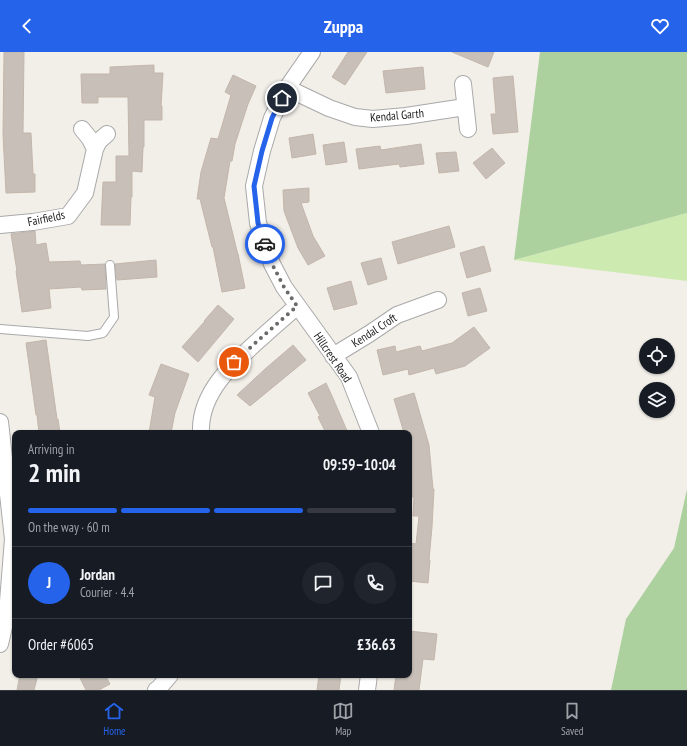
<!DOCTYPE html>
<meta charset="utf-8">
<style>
body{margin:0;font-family:"PT Sans Narrow",sans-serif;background:#20242c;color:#f1f3f6;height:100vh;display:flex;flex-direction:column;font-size:15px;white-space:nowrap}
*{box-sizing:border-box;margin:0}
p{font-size:13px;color:#9ea1a6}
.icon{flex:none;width:22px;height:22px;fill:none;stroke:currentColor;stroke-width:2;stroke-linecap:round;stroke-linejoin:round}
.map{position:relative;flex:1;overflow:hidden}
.drawer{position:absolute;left:12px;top:378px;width:400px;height:248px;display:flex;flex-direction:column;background:#171b24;border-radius:8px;box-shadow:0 1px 3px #0004}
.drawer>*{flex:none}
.controls{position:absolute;left:639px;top:286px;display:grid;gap:8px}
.controls a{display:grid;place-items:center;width:36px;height:36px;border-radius:50%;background:#171b24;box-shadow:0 1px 3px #0004;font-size:20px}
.pin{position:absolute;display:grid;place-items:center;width:34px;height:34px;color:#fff;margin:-17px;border:2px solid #fff;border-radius:50%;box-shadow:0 1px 4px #0007}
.courier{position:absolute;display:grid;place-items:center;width:40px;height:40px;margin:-20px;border:3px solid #2563eb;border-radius:50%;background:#fff;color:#222;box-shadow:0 1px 5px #0007}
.summary em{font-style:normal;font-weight:700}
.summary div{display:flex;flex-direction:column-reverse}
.summary{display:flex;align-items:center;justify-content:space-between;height:68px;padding:0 16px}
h1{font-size:26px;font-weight:700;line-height:30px}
.bar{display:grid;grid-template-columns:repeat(4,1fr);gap:6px 4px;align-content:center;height:48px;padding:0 16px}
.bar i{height:5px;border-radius:3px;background:#363941}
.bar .on{background:#2563eb}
.bar p{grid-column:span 4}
.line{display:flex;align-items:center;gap:10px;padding:0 16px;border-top:1px solid #363941}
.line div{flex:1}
.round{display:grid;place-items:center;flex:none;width:42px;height:42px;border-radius:21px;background:#20242c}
header{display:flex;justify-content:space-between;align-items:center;height:52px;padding:0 16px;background:#2563eb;color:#fff;font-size:18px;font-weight:700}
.dock{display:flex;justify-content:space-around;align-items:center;height:56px;border-top:1px solid #363941;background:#171b24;font-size:11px;color:#9ea1a6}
.dock a{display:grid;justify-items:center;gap:2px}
.dock .on{color:#2563eb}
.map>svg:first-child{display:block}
.grass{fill:#cdebb0}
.forest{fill:#add19e}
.building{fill:#c7bfb8;stroke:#c4b6ab}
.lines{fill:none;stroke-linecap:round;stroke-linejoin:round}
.service-casing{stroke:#a9a9a9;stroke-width:10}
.minor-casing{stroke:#a9a9a9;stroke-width:18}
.service{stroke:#fff;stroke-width:8}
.minor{stroke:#fff;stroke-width:16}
.done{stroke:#6b6a68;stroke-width:4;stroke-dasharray:0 7.2}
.route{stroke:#2563eb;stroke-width:5}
.labels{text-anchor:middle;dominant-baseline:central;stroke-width:3;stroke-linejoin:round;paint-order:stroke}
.street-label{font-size:12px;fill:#222;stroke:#fff}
</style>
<header><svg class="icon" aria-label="back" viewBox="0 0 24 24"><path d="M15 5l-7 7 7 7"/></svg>Zuppa<svg class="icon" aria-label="heart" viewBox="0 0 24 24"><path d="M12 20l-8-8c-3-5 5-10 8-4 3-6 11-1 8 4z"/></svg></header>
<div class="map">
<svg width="687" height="638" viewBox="0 0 687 638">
<rect width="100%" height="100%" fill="#f2efe9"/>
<!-- grass -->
<path class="grass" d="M687 161V229L514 208Z"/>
<!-- forest -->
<path class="forest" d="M540 0H687V161L514 208Z
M687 437V638H611L626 567 674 496Z"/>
<!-- building -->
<path class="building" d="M4 0H24L23 81H31L33 122H35V140L6 141 3 82Z
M348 0H367L345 33 332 25Z
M452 0H494L488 15Z
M154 13V21H163L161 54H162V68H144V95H143L142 120 132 119V145H131L130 173H101L103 130H116V104H129L128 45H98V51H82L81 22H110V15Z
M423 15 425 37 386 41 383 19Z
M233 23 256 34 248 52 235 92 232 109H230L224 146 238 203V202L245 236 222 240 213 195H212L200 147H197L201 120 211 86 218 87 231 43 225 40Z
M513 24 518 80 493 82 491 62H496L493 26Z
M313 82 316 102 292 106 289 86Z
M344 90 347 110 326 113 323 93Z
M421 92 424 112 400 115 399 112 359 117 356 97 380 94 381 98Z
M492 96 505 111 486 127 473 111Z
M456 100 459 119 439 121 436 101Z
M309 136V150L301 151 313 184 325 204 308 213 298 196 284 159 283 138Z
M449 174 455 195 398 212 392 190Z
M35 179 36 193 46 191 49 210 80 209 81 213 105 212 106 237 82 238 81 235 49 237 51 256 22 260 16 219H17L11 182Z
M484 194 491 219 467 226 460 201Z
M381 206 387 227 368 233 361 211Z
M156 208 157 225 117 228 115 212Z
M351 229 357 252 334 258 327 236Z
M480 236 487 259 468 264 462 241Z
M218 253 234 267 198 310 182 295 205 269H204Z
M474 275 490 296 465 314 436 322 434 316 409 323 408 317 383 323 377 298 395 294 396 300 420 294 422 299 452 291Z
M46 288 57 367H58L60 381H39L37 363H36L26 291Z
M293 293 306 308 250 354 237 343 265 317Z
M161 312 189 322 175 361 171 381H149L155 345 149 343Z
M326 331 332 344 348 381H326L318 365 320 364 308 341Z
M414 341 429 393 433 437H434L432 475 429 508H430L428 531 409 529V509L411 491 416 492 419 464H413L414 445H411L412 427 409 393V381H404L394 347Z
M409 579 437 582 434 608 423 607 419 638H394L396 623 409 625Z
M20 623H38L34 638H17Z
M87 623H105L110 632 99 638H86L80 626Z
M319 623H341L339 638H317Z"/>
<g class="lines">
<defs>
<path id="service" d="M0 277 88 284 103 281 114 265 110 213"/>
<path id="minor" d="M312 0 287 36 272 66 262 99 254 134 258 171 272 212 284 235 349 325 371 381
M463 32 468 77
M287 36 329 56 355 65 373 67 406 64 465 55
M82 77 90 87 95 97
M0 173 33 170 68 164 85 141 95 97 99 89 107 82
M333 304 369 282 397 263 438 248
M0 370 13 487 7 562 0 592
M201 381C199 341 233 311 260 287 272 276 285 265 297 254
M156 638 158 637 170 623
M367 638 369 623"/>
</defs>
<!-- service casing -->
<use href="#service" class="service-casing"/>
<!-- minor casing -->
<use href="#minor" class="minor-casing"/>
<!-- service -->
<use href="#service" class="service"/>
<!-- minor -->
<use href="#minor" class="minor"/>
</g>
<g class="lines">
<!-- done -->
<path class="done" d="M234 310 297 254 284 235 272 212 265 192"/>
<!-- route -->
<path class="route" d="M265 192 258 171 254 134 262 99 272 66 282 46"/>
</g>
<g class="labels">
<!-- street labels -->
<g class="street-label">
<text transform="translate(397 63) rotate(-5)">Kendal Garth</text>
<text transform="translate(46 166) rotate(-12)">Fairfields</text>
<text transform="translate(374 278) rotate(-33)">Kendal Croft</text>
<text transform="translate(333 305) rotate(56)">Hillcrest Road</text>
</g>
</g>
</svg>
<div class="controls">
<a><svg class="icon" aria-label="locate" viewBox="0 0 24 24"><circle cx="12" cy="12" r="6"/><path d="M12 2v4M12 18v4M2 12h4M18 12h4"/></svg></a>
<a><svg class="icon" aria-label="layers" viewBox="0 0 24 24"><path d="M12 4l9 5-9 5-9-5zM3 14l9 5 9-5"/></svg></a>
</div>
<div class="pin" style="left:234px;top:310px;background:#ea580c"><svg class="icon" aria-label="bag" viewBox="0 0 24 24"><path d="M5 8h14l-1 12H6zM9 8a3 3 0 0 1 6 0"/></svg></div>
<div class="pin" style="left:282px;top:46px;background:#1f2937"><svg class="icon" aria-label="home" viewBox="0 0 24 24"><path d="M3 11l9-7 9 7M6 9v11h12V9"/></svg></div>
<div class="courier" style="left:265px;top:192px"><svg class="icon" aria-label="car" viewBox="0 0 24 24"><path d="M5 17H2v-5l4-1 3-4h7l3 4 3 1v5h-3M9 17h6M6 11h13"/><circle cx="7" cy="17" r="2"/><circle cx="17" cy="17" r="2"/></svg></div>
<section class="drawer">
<div class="summary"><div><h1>2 min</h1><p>Arriving in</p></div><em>09:59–10:04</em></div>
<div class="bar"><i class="on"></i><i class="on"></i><i class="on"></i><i></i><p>On the way · 60 m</p></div>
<div class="line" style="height:72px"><b class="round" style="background:#2563eb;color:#fff">J</b><div><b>Jordan</b><p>Courier · 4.4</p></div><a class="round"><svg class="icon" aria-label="chat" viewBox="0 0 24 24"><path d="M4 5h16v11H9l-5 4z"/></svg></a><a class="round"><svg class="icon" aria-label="phone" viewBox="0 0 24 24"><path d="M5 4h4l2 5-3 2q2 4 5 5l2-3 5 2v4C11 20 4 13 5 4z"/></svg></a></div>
<div class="line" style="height:52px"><div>Order #6065</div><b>£36.63</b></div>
</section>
</div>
<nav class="dock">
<a class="on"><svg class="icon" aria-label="home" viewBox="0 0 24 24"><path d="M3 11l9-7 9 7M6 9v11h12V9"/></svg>Home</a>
<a><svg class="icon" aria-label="map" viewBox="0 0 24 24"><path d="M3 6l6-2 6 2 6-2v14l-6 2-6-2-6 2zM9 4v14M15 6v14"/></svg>Map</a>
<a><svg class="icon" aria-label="saved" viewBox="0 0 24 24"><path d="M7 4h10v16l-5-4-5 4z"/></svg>Saved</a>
</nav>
